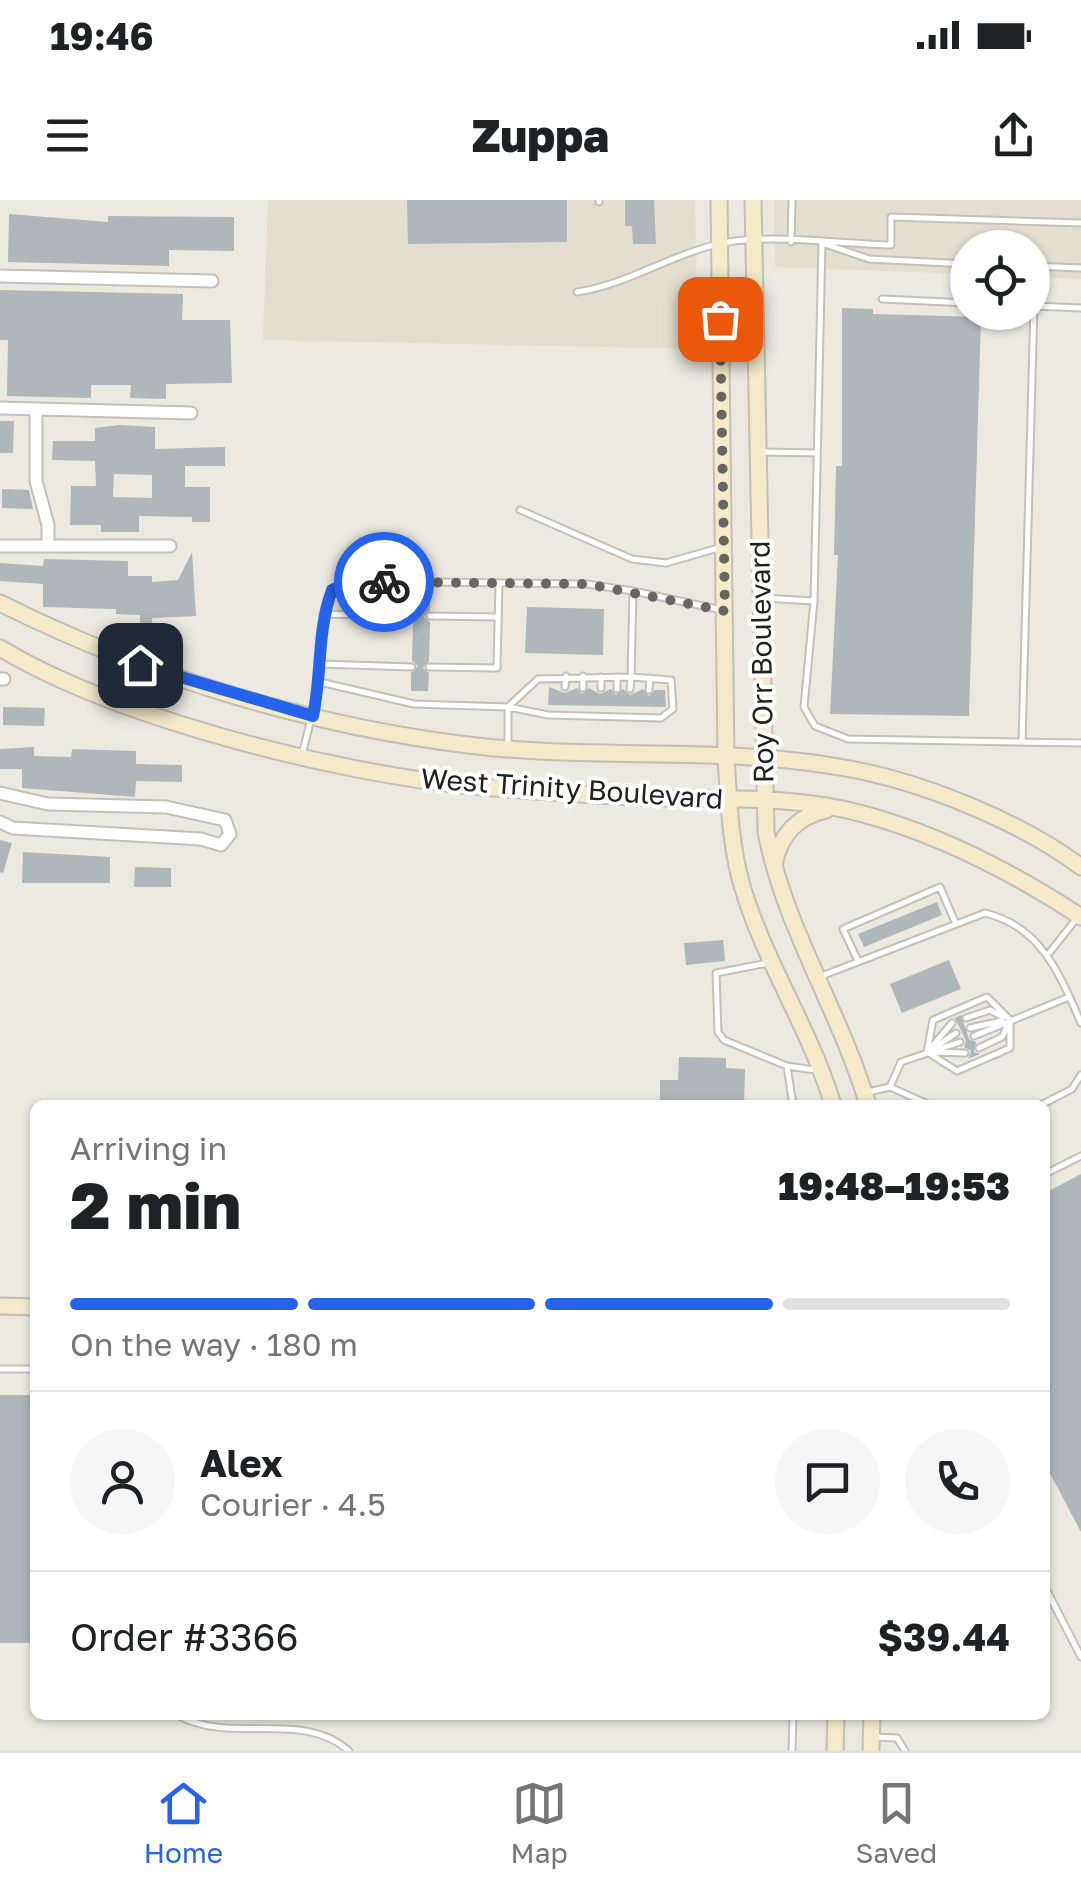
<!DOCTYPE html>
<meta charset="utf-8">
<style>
body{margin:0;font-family:"Golos Text",sans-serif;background:#f6f6f6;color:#202124;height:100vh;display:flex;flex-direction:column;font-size:38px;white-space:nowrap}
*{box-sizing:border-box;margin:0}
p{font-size:32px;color:#757577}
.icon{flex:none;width:55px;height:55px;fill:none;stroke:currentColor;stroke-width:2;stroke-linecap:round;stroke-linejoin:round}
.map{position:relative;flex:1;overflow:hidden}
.panel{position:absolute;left:30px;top:900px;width:1020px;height:620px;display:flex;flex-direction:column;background:#fff;border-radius:15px;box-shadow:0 2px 8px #0004}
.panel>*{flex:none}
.tools{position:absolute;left:950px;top:30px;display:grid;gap:20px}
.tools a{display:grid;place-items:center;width:100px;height:100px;border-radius:50%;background:#fff;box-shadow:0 2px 8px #0004;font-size:50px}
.pin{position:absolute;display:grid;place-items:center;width:85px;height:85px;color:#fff;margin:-42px;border-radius:20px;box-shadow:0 5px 15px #0006}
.courier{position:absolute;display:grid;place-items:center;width:100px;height:100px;margin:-50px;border:8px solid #2563eb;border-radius:50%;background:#fff;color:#222;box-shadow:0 2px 12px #0007}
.headline em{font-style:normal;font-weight:800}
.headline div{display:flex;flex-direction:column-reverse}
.headline{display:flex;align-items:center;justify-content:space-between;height:170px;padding:0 40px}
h1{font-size:65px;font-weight:800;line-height:75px}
.bar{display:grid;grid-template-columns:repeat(4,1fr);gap:15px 10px;align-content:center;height:120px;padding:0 40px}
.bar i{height:12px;border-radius:8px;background:#e0e0e0}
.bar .on{background:#2563eb}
.bar p{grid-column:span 4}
.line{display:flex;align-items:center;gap:25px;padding:0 40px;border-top:2px solid #e0e0e0}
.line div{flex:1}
.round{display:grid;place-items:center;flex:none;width:105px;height:105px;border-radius:52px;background:#f6f6f6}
.status{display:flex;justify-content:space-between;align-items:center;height:70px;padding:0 50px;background:#fff;direction:ltr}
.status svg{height:28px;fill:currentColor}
header{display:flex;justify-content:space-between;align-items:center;height:130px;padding:0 40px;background:#fff;font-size:45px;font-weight:800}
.tabs{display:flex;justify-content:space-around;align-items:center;height:140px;border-top:2px solid #e0e0e0;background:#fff;font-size:28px;color:#757577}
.tabs a{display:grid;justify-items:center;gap:5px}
.tabs .on{color:#2563eb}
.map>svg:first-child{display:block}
.built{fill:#e3ded0}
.building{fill:#afb7ba;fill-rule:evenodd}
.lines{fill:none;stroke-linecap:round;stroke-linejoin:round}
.service-casing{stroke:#c3c0b9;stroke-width:9}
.minor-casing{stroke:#c3c0b9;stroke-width:15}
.secondary-casing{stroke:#c3c0b9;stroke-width:19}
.service{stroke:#fff;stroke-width:5}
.minor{stroke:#fff;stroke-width:11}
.secondary{stroke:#f5eac9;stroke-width:15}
.done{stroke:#686662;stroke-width:10;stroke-dasharray:0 18}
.route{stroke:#2563eb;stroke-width:12}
.labels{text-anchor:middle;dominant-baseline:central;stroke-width:8;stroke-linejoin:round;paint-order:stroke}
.street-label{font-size:28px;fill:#21201d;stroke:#fff}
</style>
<div class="status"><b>19:46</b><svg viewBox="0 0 49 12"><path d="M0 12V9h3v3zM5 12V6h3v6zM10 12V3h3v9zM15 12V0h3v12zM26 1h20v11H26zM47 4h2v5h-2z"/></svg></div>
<header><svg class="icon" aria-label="menu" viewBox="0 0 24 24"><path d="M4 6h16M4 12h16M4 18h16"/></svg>Zuppa<svg class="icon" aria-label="share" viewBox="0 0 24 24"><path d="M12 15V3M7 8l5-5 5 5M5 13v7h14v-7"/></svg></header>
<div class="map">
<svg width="1081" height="1551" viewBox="0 0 1081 1551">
<rect width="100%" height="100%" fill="#ece9e1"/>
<!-- built -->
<path class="built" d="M268 0H695L698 149 263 140Z
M774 0H1081V79L1033 77 1032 48H968L967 74 775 67Z"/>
<!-- building -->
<path class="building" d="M407 0H567V42L408 44Z
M625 0H654L656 44H633L632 26H625Z
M9 14 108 22V16L234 17V51L169 50V66L8 62Z
M0 90 183 94 182 120H230L232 183 166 184V199L130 198 131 185H91V198L7 196 8 140H0Z
M842 108 873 109V114L981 117 969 516 830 514 838 355H834L836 266H842Z
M0 221H14L13 253H0Z
M119 225 155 227V249L225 247V266H185V287H210V322H192V317L139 316V332H101V325H70L71 286H96L95 261 52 260 53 241H95V228ZM114 274 152 275V298L113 297Z
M2 289 29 290 33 309 2 308Z
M192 352 196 416 152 418V426L140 425V415L116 414V409L43 407V384L0 381V363L43 366 44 359 128 361V376H152V382L178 380Z
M412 393H430V410L424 417 430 422 429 461 423 468 429 473 428 491H411V473L418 466 412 461 413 422 419 415 413 410Z
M527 407 604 409 603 455 525 453Z
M549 487 565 493 577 488 582 494 589 488 600 494 611 489 616 495 623 489 630 495 643 489 649 496 655 490H665L666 507 548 505Z
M3 507 45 508 44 526 3 525Z
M34 547V556L71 557 72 549 136 551V564L182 565V582L136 581 135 597 22 588V569H0V549Z
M0 640 12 643 3 673 0 672Z
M23 652 110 657V683H22Z
M135 667 171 668V687H134Z
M937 702 942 715 864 747 858 734Z
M723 740 725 761 686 765 684 743Z
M949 760 961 789 902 813 890 784Z
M961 815 969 839 976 842 974 852 980 854 968 859 971 851 964 847 966 841 955 818Z
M679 857 726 858V868L745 869 744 905H660V880H678Z
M1081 974V1332L1045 1264V993Z
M0 1195H35V1443H0Z"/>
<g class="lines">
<defs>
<path id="service" d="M599 0V2
M791 42 792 0
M1032 66 1081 68
M577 92C626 85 666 57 714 45 764 32 838 44 891 45V17L1081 23
M882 99 968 103
M1034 106 1081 108
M761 252 817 253
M520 310 632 359 666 363 722 347
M762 398 814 401 804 507 815 526 848 539 1081 543
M814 401 822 43 869 59 968 64
M323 414 413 416
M430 416 497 417
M321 464 412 467
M429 467 497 468 499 383
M320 482 323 414 332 390 357 381 587 384 633 391
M565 487 566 476
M583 488V476
M601 488V477
M617 489V477
M649 490 650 478
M508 507 538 479 631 477 633 391 722 410
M508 507 548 515 661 518 673 509 671 480 631 477 630 489
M1022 542 1034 106
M302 555 320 482 414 504 508 507V546
M1050 752 1077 718
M858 761 843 729 940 687 955 722
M768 763 716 773 718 832 724 840 787 866 815 870
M819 777 985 713C1042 727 1060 775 1081 823
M987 797 1010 820V848L957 871 927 852 933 820Z
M966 818 990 810 1003 817
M970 828 1002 821
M974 836 1069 797
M934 848 956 833
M979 848 1002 837 1009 823
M929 850 952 823
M935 852 965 853
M787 866 793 905
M890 887 901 862 960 842
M868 892 890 887 930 905
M1041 905 1072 889 1081 875
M1045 974 1081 956
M0 1169H35
M1045 1387 1081 1457
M178 1515C229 1545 303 1509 349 1551
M875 1537 897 1538 905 1551
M792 1551 793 1515"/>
<path id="minor" d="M0 76 212 81
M0 208 191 213
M36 209V281L48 325V346
M0 346H170
M0 479H4
M0 593 48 604 166 607 225 620 230 634 221 645 201 639 13 628 0 622"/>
<path id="secondary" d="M719 0 726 559C729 600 730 642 741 682 763 760 810 828 833 905
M753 0 766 632C785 729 840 811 868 905
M0 403C146 476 306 525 468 545 593 561 722 545 845 568 920 581 1020 621 1081 667
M0 448C116 518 335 573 470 586 533 591 596 596 659 598 726 599 797 596 863 614 941 635 1014 673 1081 717
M774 665C780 635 796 617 826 610
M0 1106 35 1107
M835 1551 836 1515
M871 1551 872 1515"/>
</defs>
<!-- service casing -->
<use href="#service" class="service-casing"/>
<!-- minor casing -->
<use href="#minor" class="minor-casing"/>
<!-- secondary casing -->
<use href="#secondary" class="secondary-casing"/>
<!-- service -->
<use href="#service" class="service"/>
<!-- minor -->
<use href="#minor" class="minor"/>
<!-- secondary -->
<use href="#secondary" class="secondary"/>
</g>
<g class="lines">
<!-- done -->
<path class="done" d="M384 382 587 384 725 411 720 119"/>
<!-- route -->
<path class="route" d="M140 465 313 516C322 474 317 430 332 390L357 381 384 382"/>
</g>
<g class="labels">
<!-- street labels -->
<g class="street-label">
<text transform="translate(761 462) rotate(-91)">Roy Orr Boulevard</text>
<text transform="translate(572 588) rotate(4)">West Trinity Boulevard</text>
</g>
</g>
</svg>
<div class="tools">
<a><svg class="icon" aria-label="locate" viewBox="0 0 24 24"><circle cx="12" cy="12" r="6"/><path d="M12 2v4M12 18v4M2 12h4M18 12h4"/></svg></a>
</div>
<div class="pin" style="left:720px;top:119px;background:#ea580c"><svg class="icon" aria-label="bag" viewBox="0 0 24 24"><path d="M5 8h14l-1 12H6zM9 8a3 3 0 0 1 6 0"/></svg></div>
<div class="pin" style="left:140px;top:465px;background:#1f2937"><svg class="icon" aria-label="home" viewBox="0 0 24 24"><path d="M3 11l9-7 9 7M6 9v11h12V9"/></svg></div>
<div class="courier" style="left:384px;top:382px"><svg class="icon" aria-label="bike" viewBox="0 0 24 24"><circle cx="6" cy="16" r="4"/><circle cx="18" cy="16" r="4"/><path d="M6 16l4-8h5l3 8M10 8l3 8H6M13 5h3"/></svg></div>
<section class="panel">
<div class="headline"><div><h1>2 min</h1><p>Arriving in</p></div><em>19:48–19:53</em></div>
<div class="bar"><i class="on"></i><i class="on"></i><i class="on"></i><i></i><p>On the way · 180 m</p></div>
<div class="line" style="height:180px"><a class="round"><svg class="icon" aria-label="person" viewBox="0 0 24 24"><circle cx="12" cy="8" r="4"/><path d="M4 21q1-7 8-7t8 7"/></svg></a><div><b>Alex</b><p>Courier · 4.5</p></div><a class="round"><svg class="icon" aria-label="chat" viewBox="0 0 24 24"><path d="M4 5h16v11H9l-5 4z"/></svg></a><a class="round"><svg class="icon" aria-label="phone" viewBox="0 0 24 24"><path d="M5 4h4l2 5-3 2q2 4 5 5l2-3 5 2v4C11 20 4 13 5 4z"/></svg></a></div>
<div class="line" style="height:130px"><div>Order #3366</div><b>$39.44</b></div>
</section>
</div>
<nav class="tabs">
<a class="on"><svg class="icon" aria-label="home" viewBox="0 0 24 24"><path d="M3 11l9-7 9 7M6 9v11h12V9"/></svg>Home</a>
<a><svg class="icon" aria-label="map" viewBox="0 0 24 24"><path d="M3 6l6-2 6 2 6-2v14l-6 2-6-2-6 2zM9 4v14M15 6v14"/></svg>Map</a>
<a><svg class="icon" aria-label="saved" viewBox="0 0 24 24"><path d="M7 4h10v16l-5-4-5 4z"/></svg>Saved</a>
</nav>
